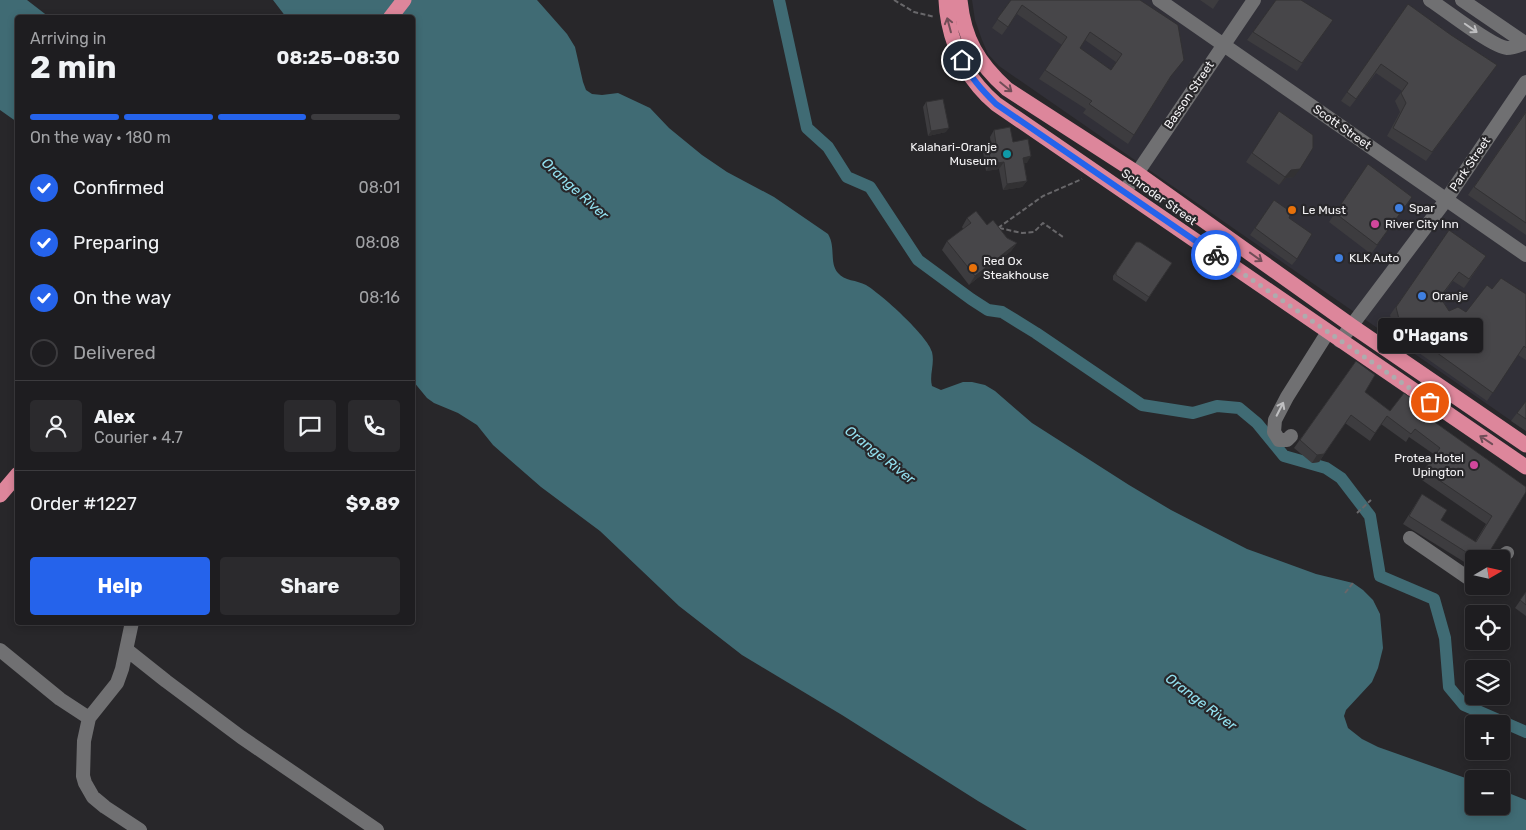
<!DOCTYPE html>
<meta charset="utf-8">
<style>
body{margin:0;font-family:Rubik,sans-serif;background:#2b2a2d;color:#f1f3f6;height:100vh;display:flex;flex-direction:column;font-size:19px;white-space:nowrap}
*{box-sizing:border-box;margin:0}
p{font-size:16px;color:#a1a2a5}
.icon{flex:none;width:28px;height:28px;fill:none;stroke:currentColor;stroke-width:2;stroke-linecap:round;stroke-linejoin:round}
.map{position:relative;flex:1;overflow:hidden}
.sheet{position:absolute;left:15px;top:15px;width:400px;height:610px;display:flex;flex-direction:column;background:#1e1d20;border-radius:5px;box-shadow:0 2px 8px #0003,0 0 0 1px #3c3b3e}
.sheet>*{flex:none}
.needle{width:32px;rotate:81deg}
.controls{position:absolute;left:1465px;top:550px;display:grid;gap:10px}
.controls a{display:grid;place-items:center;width:45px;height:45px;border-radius:5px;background:#1e1d20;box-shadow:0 2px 8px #0003,0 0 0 1px #3c3b3e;font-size:25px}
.pin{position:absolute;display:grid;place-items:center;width:42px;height:42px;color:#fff;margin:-21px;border:2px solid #fff;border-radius:50%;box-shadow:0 1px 5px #0007}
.courier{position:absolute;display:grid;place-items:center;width:50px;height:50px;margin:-25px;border:4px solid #2563eb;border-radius:50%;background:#fff;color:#222;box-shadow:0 1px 6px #0007}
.bubble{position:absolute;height:35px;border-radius:5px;background:#1e1d20;box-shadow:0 2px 8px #0003,0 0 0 1px #3c3b3e;font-size:16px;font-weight:700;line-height:35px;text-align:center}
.head em{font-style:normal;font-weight:700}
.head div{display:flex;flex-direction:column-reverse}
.head{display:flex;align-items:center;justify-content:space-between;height:85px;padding:0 15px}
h1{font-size:32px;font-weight:700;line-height:38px}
.bar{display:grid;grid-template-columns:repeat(4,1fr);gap:8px 5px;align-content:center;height:60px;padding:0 15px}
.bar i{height:6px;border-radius:4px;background:#3c3b3e}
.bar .on{background:#2563eb}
.bar p{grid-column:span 4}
.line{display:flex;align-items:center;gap:12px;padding:0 15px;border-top:1px solid #3c3b3e}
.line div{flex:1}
.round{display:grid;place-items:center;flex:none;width:52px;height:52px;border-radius:5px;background:#2b2a2d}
ol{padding:0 15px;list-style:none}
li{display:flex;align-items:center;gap:15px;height:55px}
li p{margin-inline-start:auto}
li .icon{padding:5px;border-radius:50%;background:#2563eb;color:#fff;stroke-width:4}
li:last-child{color:#a1a2a5}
li i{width:28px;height:28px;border:2px solid #3c3b3e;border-radius:50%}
.action{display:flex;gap:10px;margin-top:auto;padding:10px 15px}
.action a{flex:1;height:58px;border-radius:5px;background:#2563eb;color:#fff;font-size:20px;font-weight:700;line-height:58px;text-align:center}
.action a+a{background:#2b2a2d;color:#f1f3f6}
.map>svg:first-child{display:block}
.built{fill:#313038}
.water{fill:#406b74}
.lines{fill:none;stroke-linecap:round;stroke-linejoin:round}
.canal{stroke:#406b74;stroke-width:12}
.path{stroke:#68676a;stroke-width:2;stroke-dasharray:5 2.5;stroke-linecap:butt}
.minor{stroke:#707072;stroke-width:14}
.highway{stroke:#dd869b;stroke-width:15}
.wall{fill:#3d3c3f;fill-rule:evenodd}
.shaded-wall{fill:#323133}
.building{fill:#474649;stroke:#323133;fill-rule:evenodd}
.oneway{stroke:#704d57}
.oneway2{stroke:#bfbfc1}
.done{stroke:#adacae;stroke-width:5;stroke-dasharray:0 9}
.route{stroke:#2563eb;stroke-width:6}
.culture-dot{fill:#0f9aa8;stroke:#28272a;stroke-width:2}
.shop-dot{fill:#3f7fe0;stroke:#28272a;stroke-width:2}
.food-dot{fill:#e8710a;stroke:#28272a;stroke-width:2}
.hotel-dot{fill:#d1479c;stroke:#28272a;stroke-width:2}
.labels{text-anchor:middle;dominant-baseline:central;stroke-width:4.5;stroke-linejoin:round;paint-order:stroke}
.street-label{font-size:12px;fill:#f4f3f5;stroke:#28272a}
.poi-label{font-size:12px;fill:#f4f3f5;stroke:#28272a;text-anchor:start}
.water-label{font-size:14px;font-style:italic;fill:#93e1f0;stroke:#28272a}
</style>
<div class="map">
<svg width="1526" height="830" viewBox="0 0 1526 830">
<rect width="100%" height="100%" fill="#28272a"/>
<!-- built -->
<path class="built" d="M972 0H1526V431L999 66 988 54 982 40 975 20Z"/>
<!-- water -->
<path class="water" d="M0 0H27L49 17 18 18 17 122 0 110Z
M273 0H537L567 34 575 47 583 82 586 90 592 94 602 95 618 93 650 108 669 128 702 155 727 172 774 197 828 234C836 247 829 263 838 273 844 281 857 280 866 285 881 294 928 336 932 352 935 364 929 375 932 386L941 390 963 382H972L985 385 995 391 1032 423 1129 485 1171 510 1247 549 1316 574 1353 583 1363 590 1373 600 1380 614 1383 648 1378 668 1372 682 1346 710 1344 716 1348 728 1362 739 1378 747 1474 781V806H1501V790L1526 800V830H1027L978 801 842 715 742 655 679 606 600 531 541 487 493 445 477 425 458 413 434 403 427 398 413 381 412 18 286 17Z"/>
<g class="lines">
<!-- canal -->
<path class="canal" d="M779 0 807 128 828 147 847 177 870 187 918 260 971 299 988 310 1002 312 1036 333 1142 405 1193 413 1217 406 1239 408 1257 423 1284 456 1326 468 1341 478 1370 516 1380 576 1434 599 1445 638 1449 687 1464 705 1526 732"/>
<!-- path -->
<path class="path" d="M894 0 914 12 935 17
M998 228 1043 196 1082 179
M999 228 1022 233 1034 232 1043 223 1063 237
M1357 513 1371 500
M1345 593 1353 583"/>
<!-- minor -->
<path class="minor" d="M1159 0 1526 255
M1430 0C1446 10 1492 47 1507 48 1514 48 1520 45 1526 43
M1462 0 1525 43
M1125 191 1254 0
M1340 341 1446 200 1526 82
M1291 436 1287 440H1279L1274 432 1275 420 1287 397 1328 332
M1410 538 1474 582
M1498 559 1507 553
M132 622 122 669 117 683 89 718 84 741 83 776 85 783 93 797 105 807 140 830
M0 650 60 699 89 718
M127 650 166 681 241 737 377 830"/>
<!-- highway -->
<path class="highway" d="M946 0C947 30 959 64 979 87 984 93 990 99 996 104L1526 467
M960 0C964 39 978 63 1007 89L1137 173 1352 326 1526 445
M390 18 404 0
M0 495 18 474"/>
</g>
<!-- wall -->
<path class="wall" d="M1011 0H1140L1169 80 1128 144 1083 113 1086 109 1039 79 1062 45 1017 14 1002 35 992 28ZM1085 40 1116 62 1111 70 1080 48Z
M1200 0H1219L1213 9Z
M1276 0 1333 20 1297 71 1247 40Z
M1408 4 1451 35 1497 65 1426 161 1387 136 1400 112 1395 101 1402 91 1376 73 1350 107 1341 101Z
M926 102 946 132 928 136 923 107Z
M1279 111 1294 177 1286 178 1279 185 1246 162Z
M1526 111V235L1468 195Z
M994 130 1013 142 1027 163H1024L1027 181 1022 187 1003 190 999 169 986 171 983 152 988 146 991 145 990 137Z
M1368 164 1412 197 1371 254 1329 222Z
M1274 200 1289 218 1297 259 1292 265 1250 235Z
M967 218 987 225 1007 238 1017 243 1011 251 969 285 942 250 947 241 963 229 962 227Z
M1449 230 1486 256 1464 288 1453 281 1441 297 1449 311 1466 312 1492 289 1526 294V360L1518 355 1487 401 1395 336 1390 315Z
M1136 242 1172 263 1146 302 1113 280V276Z
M1356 361 1365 392 1390 411 1436 423 1526 487 1485 559H1474V568L1403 524 1422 494 1441 520 1475 542 1486 524 1419 478 1435 455 1409 437 1406 442 1381 424 1370 441 1345 423 1319 462 1312 463 1294 448Z
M1526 401V431L1511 421Z
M1526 592V616L1515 608Z"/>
<!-- shaded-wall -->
<path class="shaded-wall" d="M949 128 946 132 928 136 931 131Z
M1031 156 1027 163 1018 164 1023 158Z
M1004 162 999 169 986 171 991 164Z
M1300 169 1294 177 1286 178 1279 185 1285 177 1291 170Z
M1027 181 1022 187 1003 190 1007 184Z
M1017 243 1011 251 969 285 975 276Z
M1324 454 1319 462 1312 463 1317 455Z"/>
<!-- building -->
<path class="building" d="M1011 0H1140L1178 25 1184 60 1171 76 1134 135 1089 104 1092 101 1045 70 1067 37 1022 5 1008 27 997 19ZM1090 32 1122 54 1111 70 1080 48Z
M1276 0H1301L1333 20 1302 63 1253 32Z
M1408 4 1451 35 1497 65 1432 152 1393 128 1406 103 1401 93 1408 83 1381 64 1356 99 1347 92Z
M943 99 949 128 931 131 926 102Z
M1279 111 1313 135V148L1300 169 1291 170 1285 177 1252 153Z
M1526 112V223L1474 187Z
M1010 127 1013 142 1028 139 1031 156 1023 158 1027 181 1007 184 1004 162 991 164 988 146 996 144 994 130Z
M1368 164 1412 197 1377 245 1335 213Z
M1274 200 1291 212 1289 218 1312 234 1297 259 1255 228Z
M976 211 987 225 993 220 1007 238 1017 243 975 276 947 241 971 223 967 218Z
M1449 230 1486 256 1469 279 1459 272 1440 297 1449 311 1458 307 1466 312 1487 285 1492 289 1501 278 1526 294V348L1524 346 1493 393 1401 327 1396 307Z
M1136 242H1140L1172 263 1149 297 1116 275V272Z
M1356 361 1375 375 1365 392 1390 411 1404 393 1440 419 1436 423 1526 487V492L1485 559H1477L1409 516 1422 494 1447 510 1441 520 1476 542 1492 516 1424 470 1440 448 1415 429 1411 434 1387 416 1375 433 1351 415 1324 454 1317 455 1300 440Z
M1526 401V419L1517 413Z
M1526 592V605L1520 600Z"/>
<!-- one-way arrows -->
<defs><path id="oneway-shaft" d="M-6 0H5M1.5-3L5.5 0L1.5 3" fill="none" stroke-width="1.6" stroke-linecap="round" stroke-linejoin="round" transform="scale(1.25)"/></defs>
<g class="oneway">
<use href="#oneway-shaft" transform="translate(949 25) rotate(-105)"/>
<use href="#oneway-shaft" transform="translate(1006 87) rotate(39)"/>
<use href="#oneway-shaft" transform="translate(1256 257) rotate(36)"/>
<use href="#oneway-shaft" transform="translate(1486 440) rotate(-146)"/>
</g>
<g class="oneway2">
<use href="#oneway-shaft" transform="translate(1471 28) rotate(35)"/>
<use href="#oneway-shaft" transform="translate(1280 409) rotate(-63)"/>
</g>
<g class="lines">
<!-- done -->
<path class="done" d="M1216 255 1430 402"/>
<!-- route -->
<path class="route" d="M962 60C970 77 982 90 996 104L1216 255"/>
</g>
<!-- markers -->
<circle class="culture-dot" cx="1007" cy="154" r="5"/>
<g class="shop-dot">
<circle cx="1399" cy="208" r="5"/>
<circle cx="1339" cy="258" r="5"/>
<circle cx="1422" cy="296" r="5"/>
</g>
<g class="food-dot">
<circle cx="1292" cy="210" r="5"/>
<circle cx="973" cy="268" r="5"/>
</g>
<g class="hotel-dot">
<circle cx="1375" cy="224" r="5"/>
<circle cx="1474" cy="465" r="5"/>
</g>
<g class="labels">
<!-- street labels -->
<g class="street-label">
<text transform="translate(1189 95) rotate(-56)">Basson Street</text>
<text transform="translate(1342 127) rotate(35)">Scott Street</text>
<text transform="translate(1470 164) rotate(-56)">Park Street</text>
<text transform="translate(1159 197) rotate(35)">Schroder Street</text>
</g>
<!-- poi labels -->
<g class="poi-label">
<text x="997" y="147" text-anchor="end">Kalahari-Oranje<tspan x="997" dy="14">Museum</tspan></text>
<text x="1409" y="208">Spar</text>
<text x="1302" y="210">Le Must</text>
<text x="1385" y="224">River City Inn</text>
<text x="1349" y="258">KLK Auto</text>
<text x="983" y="261">Red Ox<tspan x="983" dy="14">Steakhouse</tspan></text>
<text x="1432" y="296">Oranje</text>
<text x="1464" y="458" text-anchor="end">Protea Hotel<tspan x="1464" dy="14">Upington</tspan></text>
</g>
<!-- water labels -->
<g class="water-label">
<text transform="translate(575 189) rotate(42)">Orange River</text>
<text transform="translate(880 455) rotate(38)">Orange River</text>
<text transform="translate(1201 702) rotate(37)">Orange River</text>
</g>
</g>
</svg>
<div class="controls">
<a><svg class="needle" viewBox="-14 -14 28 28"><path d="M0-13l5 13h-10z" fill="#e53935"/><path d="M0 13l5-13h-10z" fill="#a1a2a5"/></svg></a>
<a><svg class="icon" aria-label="locate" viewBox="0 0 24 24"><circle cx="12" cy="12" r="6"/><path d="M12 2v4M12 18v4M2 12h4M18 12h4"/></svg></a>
<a><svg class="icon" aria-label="layers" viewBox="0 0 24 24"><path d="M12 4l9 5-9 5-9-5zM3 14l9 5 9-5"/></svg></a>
<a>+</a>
<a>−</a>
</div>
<div class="pin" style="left:1430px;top:402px;background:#ea580c"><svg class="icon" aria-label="bag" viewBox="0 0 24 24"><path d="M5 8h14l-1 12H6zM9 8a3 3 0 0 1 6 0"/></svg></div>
<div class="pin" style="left:962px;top:60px;background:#1f2937"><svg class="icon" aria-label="home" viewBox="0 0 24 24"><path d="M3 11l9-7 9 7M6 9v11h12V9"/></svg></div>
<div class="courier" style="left:1216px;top:255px"><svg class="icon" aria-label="bike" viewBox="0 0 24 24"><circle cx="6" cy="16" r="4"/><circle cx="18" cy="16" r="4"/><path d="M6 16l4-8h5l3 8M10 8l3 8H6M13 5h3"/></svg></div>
<div class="bubble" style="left:1378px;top:318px;width:105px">O'Hagans</div>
<section class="sheet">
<div class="head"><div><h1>2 min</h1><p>Arriving in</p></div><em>08:25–08:30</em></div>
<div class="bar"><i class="on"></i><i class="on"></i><i class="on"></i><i></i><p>On the way · 180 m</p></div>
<ol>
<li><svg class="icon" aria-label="check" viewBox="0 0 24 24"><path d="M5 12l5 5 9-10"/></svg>Confirmed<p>08:01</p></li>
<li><svg class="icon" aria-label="check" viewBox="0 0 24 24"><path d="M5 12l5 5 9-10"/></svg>Preparing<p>08:08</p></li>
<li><svg class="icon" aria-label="check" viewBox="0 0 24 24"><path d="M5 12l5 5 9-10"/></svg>On the way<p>08:16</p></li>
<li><i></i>Delivered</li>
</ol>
<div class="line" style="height:90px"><a class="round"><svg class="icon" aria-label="person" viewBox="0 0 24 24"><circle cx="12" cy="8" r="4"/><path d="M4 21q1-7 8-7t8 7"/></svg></a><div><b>Alex</b><p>Courier · 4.7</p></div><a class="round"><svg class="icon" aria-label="chat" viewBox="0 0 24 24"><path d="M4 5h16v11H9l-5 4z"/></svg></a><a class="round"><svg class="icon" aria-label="phone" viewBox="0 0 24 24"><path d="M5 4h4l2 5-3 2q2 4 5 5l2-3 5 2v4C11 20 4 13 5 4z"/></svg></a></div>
<div class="line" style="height:65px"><div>Order #1227</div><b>$9.89</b></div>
<div class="action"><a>Help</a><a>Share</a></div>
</section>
</div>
